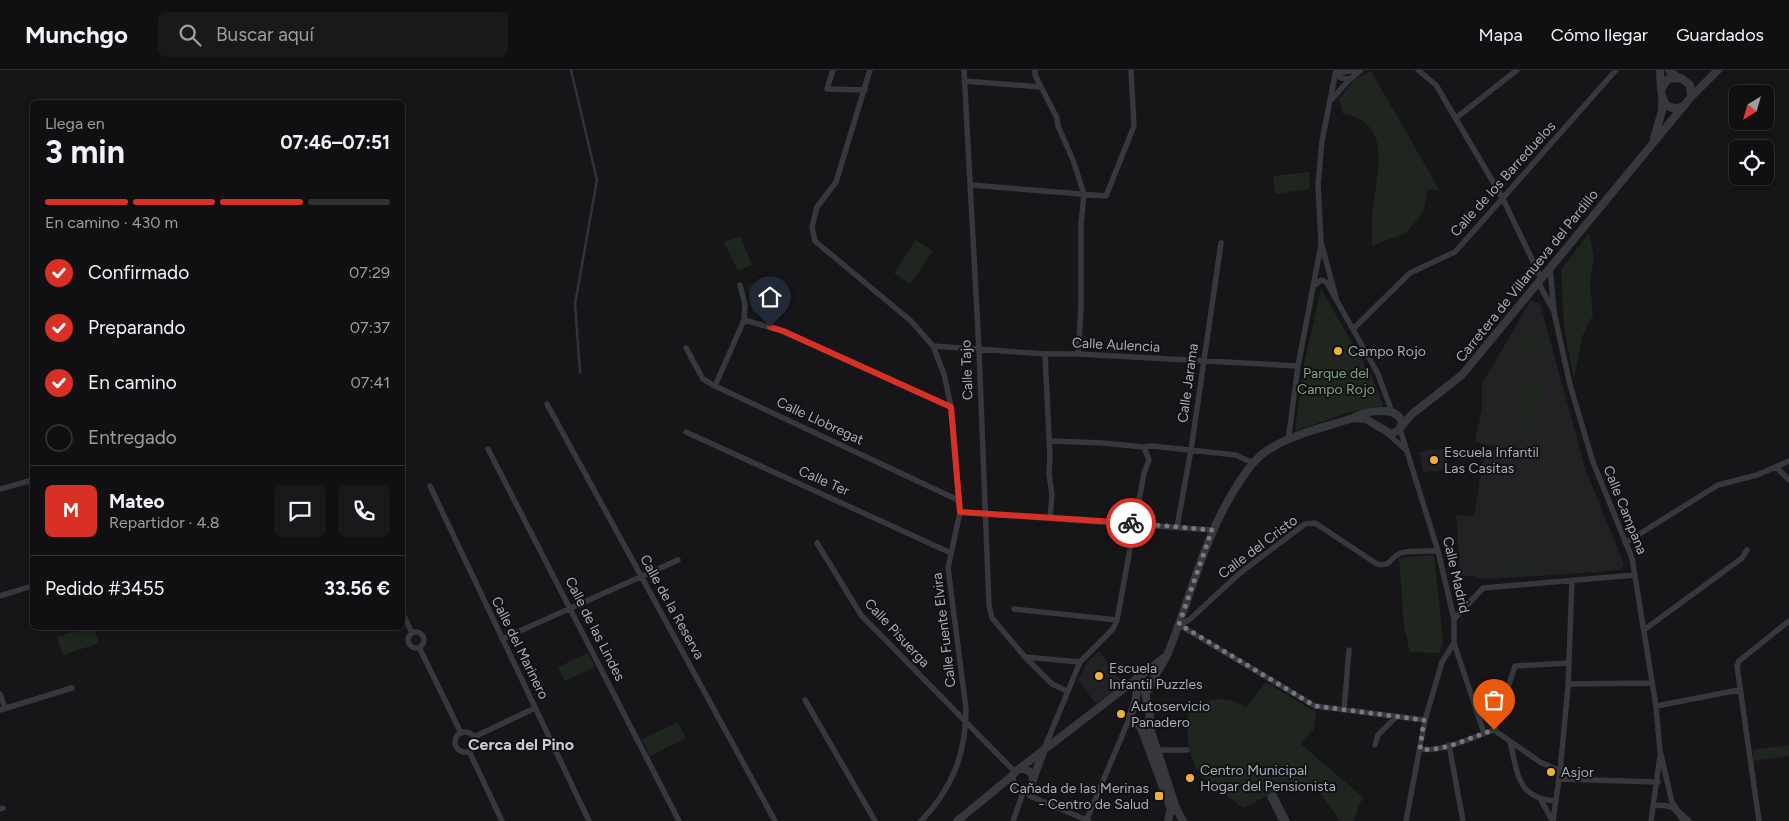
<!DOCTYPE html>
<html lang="es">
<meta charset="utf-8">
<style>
body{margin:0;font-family:Figtree,sans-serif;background:#19191b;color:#f1f3f6;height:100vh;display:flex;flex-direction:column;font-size:19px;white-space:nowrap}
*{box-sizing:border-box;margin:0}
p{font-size:16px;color:#9c9d9f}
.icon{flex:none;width:28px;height:28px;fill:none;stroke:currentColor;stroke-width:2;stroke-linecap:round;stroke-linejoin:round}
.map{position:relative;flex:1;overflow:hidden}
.details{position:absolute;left:30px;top:30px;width:375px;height:530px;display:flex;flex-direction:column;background:#101012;border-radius:8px;box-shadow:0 2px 8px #0003,0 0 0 1px #303032}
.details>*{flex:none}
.needle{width:32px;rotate:217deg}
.buttons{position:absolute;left:1729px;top:15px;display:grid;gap:10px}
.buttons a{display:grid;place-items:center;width:45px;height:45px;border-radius:8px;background:#101012;box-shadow:0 2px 8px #0003,0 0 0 1px #303032;font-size:25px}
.pin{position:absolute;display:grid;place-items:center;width:42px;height:42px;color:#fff;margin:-51px -21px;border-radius:50% 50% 50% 0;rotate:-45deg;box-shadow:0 0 5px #0007}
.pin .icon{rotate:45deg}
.courier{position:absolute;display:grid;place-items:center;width:50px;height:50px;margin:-25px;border:4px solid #d93025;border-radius:50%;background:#fff;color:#222;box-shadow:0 1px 6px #0007}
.headline em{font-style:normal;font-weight:700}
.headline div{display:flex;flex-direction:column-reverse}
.headline{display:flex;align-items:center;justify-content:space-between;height:85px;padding:0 15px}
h1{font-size:32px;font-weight:700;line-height:38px}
.bar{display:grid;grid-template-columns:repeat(4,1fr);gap:8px 5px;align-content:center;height:60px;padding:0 15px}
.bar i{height:6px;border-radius:4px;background:#303032}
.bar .selected{background:#d93025}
.bar p{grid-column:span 4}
.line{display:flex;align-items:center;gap:12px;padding:0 15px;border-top:1px solid #303032}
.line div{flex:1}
.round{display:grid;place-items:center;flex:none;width:52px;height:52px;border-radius:8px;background:#19191b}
ol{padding:0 15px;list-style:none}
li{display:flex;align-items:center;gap:15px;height:55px}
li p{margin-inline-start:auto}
li .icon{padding:5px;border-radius:50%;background:#d93025;color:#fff;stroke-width:4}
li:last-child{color:#9c9d9f}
li i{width:28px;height:28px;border:2px solid #303032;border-radius:50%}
header{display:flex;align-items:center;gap:30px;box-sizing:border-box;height:70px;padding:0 25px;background:#101012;border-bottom:1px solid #303032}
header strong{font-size:24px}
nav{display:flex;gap:28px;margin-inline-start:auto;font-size:18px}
.search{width:350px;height:45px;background:#19191b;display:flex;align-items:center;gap:12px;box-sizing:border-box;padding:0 18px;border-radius:8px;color:#9c9d9f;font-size:19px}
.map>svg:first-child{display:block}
.built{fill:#222225}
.green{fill:#1e261f}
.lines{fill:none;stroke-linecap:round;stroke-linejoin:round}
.stream{stroke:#2c353c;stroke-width:2.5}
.minor{stroke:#37383d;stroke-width:5.5}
.tertiary{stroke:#37383d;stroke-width:8}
.done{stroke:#757880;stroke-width:5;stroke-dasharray:0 9}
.route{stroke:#d93025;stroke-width:6}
.poi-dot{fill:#f2b134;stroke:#111113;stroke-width:2}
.labels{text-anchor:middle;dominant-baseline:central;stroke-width:4;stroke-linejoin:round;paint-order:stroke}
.street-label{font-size:14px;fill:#a8adb8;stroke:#111113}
.poi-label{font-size:14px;fill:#a8adb8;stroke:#111113;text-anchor:start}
.park-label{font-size:14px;fill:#7fa381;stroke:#111113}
.quarter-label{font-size:16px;font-weight:bold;fill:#c9ccd4;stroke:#111113}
</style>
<header>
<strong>Munchgo</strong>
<div class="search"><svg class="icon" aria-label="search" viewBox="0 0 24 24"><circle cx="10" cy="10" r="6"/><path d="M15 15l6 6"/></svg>Buscar aquí</div>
<nav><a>Mapa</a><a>Cómo llegar</a><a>Guardados</a></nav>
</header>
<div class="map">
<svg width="1789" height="751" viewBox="0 0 1789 751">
<rect width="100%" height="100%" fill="#161618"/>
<!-- built -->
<path class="built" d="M1531 230 1540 234 1585 398 1624 494 1621 500 1539 506 1479 509 1474 505 1460 507 1456 445 1474 446 1485 379 1521 382 1475 372 1482 338V313L1486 307Z
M1446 378 1448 397 1437 401 1423 402 1419 382Z
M1099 581 1124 614 1096 634 1078 610 1088 591Z"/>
<!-- green -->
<path class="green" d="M1371 1 1440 121 1428 119 1423 143 1406 163 1372 176C1372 163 1371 150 1373 137 1377 102 1393 52 1343 44L1339 29 1355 9Z
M1309 102 1310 119 1275 124 1273 106Z
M1589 163 1594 188 1590 212 1593 245 1582 267 1574 309 1564 257 1561 200Z
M740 166 752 195 738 201 724 172Z
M916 170 933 181 910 214 894 203Z
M761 211 766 241 753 243 747 214Z
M1321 219 1372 307 1383 334 1381 337 1348 343 1295 361 1304 294Z
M1516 265 1546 270 1543 287 1513 281Z
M1522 310 1544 314 1536 358 1514 354Z
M1434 485 1443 571 1440 583 1410 582 1404 557 1399 488Z
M1508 487 1531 488 1529 505 1507 503Z
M86 558H94L99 573 63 585 57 567Z
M588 583 595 597 565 611 558 597Z
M1266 612 1312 640H1316L1314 659 1301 674 1364 728 1359 734 1354 751H1340L1314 714 1292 713 1243 738 1202 707C1188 688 1186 665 1188 642 1206 628 1228 624 1246 638Z
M678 652 686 668 650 686 642 669Z
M1789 675V686L1754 691 1753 680Z"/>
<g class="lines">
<!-- stream -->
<path class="stream" d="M571 0 597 110 575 234 580 302"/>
<!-- minor -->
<path class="minor" d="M833 0 827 19 865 20
M870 0 836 112 817 137 812 157 815 171 911 251 933 276 944 304 951 337 960 442 948 498 966 639C966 684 952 719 921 751
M964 0 979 280 989 535 992 548 1025 587 1052 614 1067 621
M1035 0V5L1057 48 1058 56 1073 90 1084 124 1081 154V239L1078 284
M1418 0 1436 15 1503 129 1541 208
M1336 3 1356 0
M1336 3 1341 8 1350 9
M965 11 1041 17
M1332 29 1350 9 1361 0
M1456 48 1517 0
M971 115 1106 126 1134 56 1131 0
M1550 196 1554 242 1570 315 1593 392 1632 488 1656 636 1660 681 1672 732 1678 741 1689 751
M1538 212 1553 240
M1315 215 1321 210 1326 212 1328 215 1378 304 1392 342
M1336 228 1321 172 1318 115 1322 71 1336 0
M744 250 783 261 951 337
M1353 259 1410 203 1455 182 1616 0
M933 276 1045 284H1078L1298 296
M686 278 703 309 715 316 958 430
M1045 284 1050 387 1049 403 1052 425 1050 448
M715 316 744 250 745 234 740 215
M547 334 775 751
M1400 359 1438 481 1454 549V573L1442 592 1425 650 1406 751
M686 362 951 483
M1387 363 1406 380
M1290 369 1289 364 1298 296 1321 175
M1050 371 1103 373 1144 377 1152 376 1236 385 1253 393
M488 379 679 751
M1776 397 1789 410
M430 416 589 751
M0 419 32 410
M960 442 1212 460
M1177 457 1191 380 1221 173
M817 473 861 545 1015 702
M1625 473 1718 415 1757 405 1789 391
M0 526 32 516
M1014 539 1117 550
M402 542 412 563
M1454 549 1483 518 1635 505
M1179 555 1189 550 1240 503 1305 454 1315 453 1377 494C1393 497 1389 487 1401 483 1410 480 1428 481 1438 481
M1179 555 1315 636 1425 650
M1644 560 1742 488 1747 480
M408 570a8 8 0 1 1 16 0a8 8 0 1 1-16 0Z
M502 569 678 490
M1454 573 1484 663
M419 577 461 663
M1025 587 1080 592
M1569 614 1651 613
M0 624 5 638
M805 630 875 751
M1656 636 1739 620
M0 640 72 618
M1344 640 1349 580
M1494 660 1515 596 1568 593
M455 672a10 10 0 1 1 20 0a10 10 0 1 1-20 0Z
M474 667 535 638
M1510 672C1518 702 1516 728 1555 731
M1375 675 1378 665 1396 647
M1449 675 1463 751
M1044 679 1080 592 1113 559 1117 550 1144 403 1149 390 1144 377
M1420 679C1441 683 1473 667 1494 660L1540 692 1560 701
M1157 680H1187
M469 681 502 751
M1559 709 1658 712
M1025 719 1030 726 1089 751
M1541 730 1552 750
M1654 736C1668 733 1677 738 1683 751
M0 739 3 738
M1013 751 1024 720
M1086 751 1130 647
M1282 751 1270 727 1274 725 1287 751
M1553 751 1560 701 1568 617 1572 511
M1651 751 1660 686
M1759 751 1737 596 1739 591 1789 551"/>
<!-- tertiary -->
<path class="tertiary" d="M1660 0C1661 16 1658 46 1684 36
M1669 0 1677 7
M1691 27 1718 0
M1654 68 1662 41V30
M1401 357 1412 344 1462 305 1691 27 1690 15 1681 8 1668 9 1661 19
M1137 621 1135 633 1130 647 1133 652 1137 655 1146 654 1150 647 1145 622
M1145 622 1149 619C1153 606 1163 595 1168 583 1191 526 1204 466 1238 414 1246 402 1255 388 1268 380 1293 364 1325 357 1353 348 1365 341 1398 335 1402 353L1399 360 1391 364 1366 349 1353 348
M1148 652 1176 738 1183 751
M1140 655 1171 739 1168 751
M1012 706C1012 711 1012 714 1016 717 1030 728 1043 700 1021 699
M1033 710 1044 679
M957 751 1012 706 1015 702 1165 587"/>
</g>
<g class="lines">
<!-- done -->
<path class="done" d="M1131 453 1212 460 1179 554 1315 636 1424 650 1420 679C1441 683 1473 666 1494 660"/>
<!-- route -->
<path class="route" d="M770 257 783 261 951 337 960 442 1131 453"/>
</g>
<!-- markers -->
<g class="poi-dot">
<circle cx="1338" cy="281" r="5"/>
<circle cx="1434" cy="390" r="5"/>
<circle cx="1099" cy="606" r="5"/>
<circle cx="1121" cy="644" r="5"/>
<circle cx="1551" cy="702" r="5"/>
<circle cx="1190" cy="708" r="5"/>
<rect x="1154" y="721" width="10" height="10" rx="2.5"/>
</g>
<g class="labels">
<!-- street labels -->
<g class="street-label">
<text transform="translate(1503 109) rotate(-48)">Calle de los Barreduelos</text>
<text transform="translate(1527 206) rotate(-51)">Carretera de Villanueva del Pardillo</text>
<text transform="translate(1116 275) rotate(3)">Calle Aulencia</text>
<text transform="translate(967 300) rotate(-92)">Calle Tajo</text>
<text transform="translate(1188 313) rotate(-82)">Calle Jarama</text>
<text transform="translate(820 351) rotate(25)">Calle Llobregat</text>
<text transform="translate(824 411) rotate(24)">Calle Ter</text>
<text transform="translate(1625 440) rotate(68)">Calle Campana</text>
<text transform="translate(1258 477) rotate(-37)">Calle del Cristo</text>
<text transform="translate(1456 505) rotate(77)">Calle Madrid</text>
<text transform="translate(672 537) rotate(61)">Calle de la Reserva</text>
<text transform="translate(595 559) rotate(63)">Calle de las Lindes</text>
<text transform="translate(944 560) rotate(-97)">Calle Fuente Elvira</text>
<text transform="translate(897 563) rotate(47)">Calle Pisuerga</text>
<text transform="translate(520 578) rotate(64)">Calle del Marinero</text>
</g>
<!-- poi labels -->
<g class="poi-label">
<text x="1348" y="281">Campo Rojo</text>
<text x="1444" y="382">Escuela Infantil<tspan x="1444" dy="16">Las Casitas</tspan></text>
<text x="1109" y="598">Escuela<tspan x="1109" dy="16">Infantil Puzzles</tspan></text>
<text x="1131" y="636">Autoservicio<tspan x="1131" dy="16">Panadero</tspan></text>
<text x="1200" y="700">Centro Municipal<tspan x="1200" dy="16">Hogar del Pensionista</tspan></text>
<text x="1561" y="702">Asjor</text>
<text x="1149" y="718" text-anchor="end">Cañada de las Merinas<tspan x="1149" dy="16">- Centro de Salud</tspan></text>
</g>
<!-- park labels -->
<g class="park-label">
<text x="1336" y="303">Parque del<tspan x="1336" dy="16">Campo Rojo</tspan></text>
</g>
<!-- quarter labels -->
<g class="quarter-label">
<text x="521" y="674">Cerca del Pino</text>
</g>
</g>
</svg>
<div class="buttons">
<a><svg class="needle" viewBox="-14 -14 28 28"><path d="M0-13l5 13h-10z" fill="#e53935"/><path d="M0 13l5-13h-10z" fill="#9c9d9f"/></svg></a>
<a><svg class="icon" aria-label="locate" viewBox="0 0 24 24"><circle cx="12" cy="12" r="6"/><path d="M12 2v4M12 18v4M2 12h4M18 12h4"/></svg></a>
</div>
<div class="pin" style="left:1494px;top:660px;background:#ea580c"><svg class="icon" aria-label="bag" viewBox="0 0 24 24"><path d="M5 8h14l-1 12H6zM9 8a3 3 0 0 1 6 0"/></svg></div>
<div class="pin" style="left:770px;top:257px;background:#1f2937"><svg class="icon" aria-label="home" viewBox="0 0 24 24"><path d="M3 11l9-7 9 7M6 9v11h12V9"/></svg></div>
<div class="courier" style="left:1131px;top:453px"><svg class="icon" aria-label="bike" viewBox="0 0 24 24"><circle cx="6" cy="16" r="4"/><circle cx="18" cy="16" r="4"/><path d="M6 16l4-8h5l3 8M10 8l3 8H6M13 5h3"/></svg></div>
<section class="details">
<div class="headline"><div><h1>3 min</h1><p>Llega en</p></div><em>07:46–07:51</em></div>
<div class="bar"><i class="selected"></i><i class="selected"></i><i class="selected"></i><i></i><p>En camino · 430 m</p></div>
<ol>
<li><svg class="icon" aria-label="check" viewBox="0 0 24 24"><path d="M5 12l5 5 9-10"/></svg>Confirmado<p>07:29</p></li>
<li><svg class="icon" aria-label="check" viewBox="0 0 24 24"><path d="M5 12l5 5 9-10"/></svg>Preparando<p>07:37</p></li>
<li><svg class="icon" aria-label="check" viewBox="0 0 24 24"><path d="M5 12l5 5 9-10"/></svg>En camino<p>07:41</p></li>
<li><i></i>Entregado</li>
</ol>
<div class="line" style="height:90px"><b class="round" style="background:#d93025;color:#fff">M</b><div><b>Mateo</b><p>Repartidor · 4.8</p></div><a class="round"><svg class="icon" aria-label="chat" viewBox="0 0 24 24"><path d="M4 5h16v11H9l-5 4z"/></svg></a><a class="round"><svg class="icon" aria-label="phone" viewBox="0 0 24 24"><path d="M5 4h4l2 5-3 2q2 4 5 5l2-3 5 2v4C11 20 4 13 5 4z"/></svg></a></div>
<div class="line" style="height:65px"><div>Pedido #3455</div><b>33.56 €</b></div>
</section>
</div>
